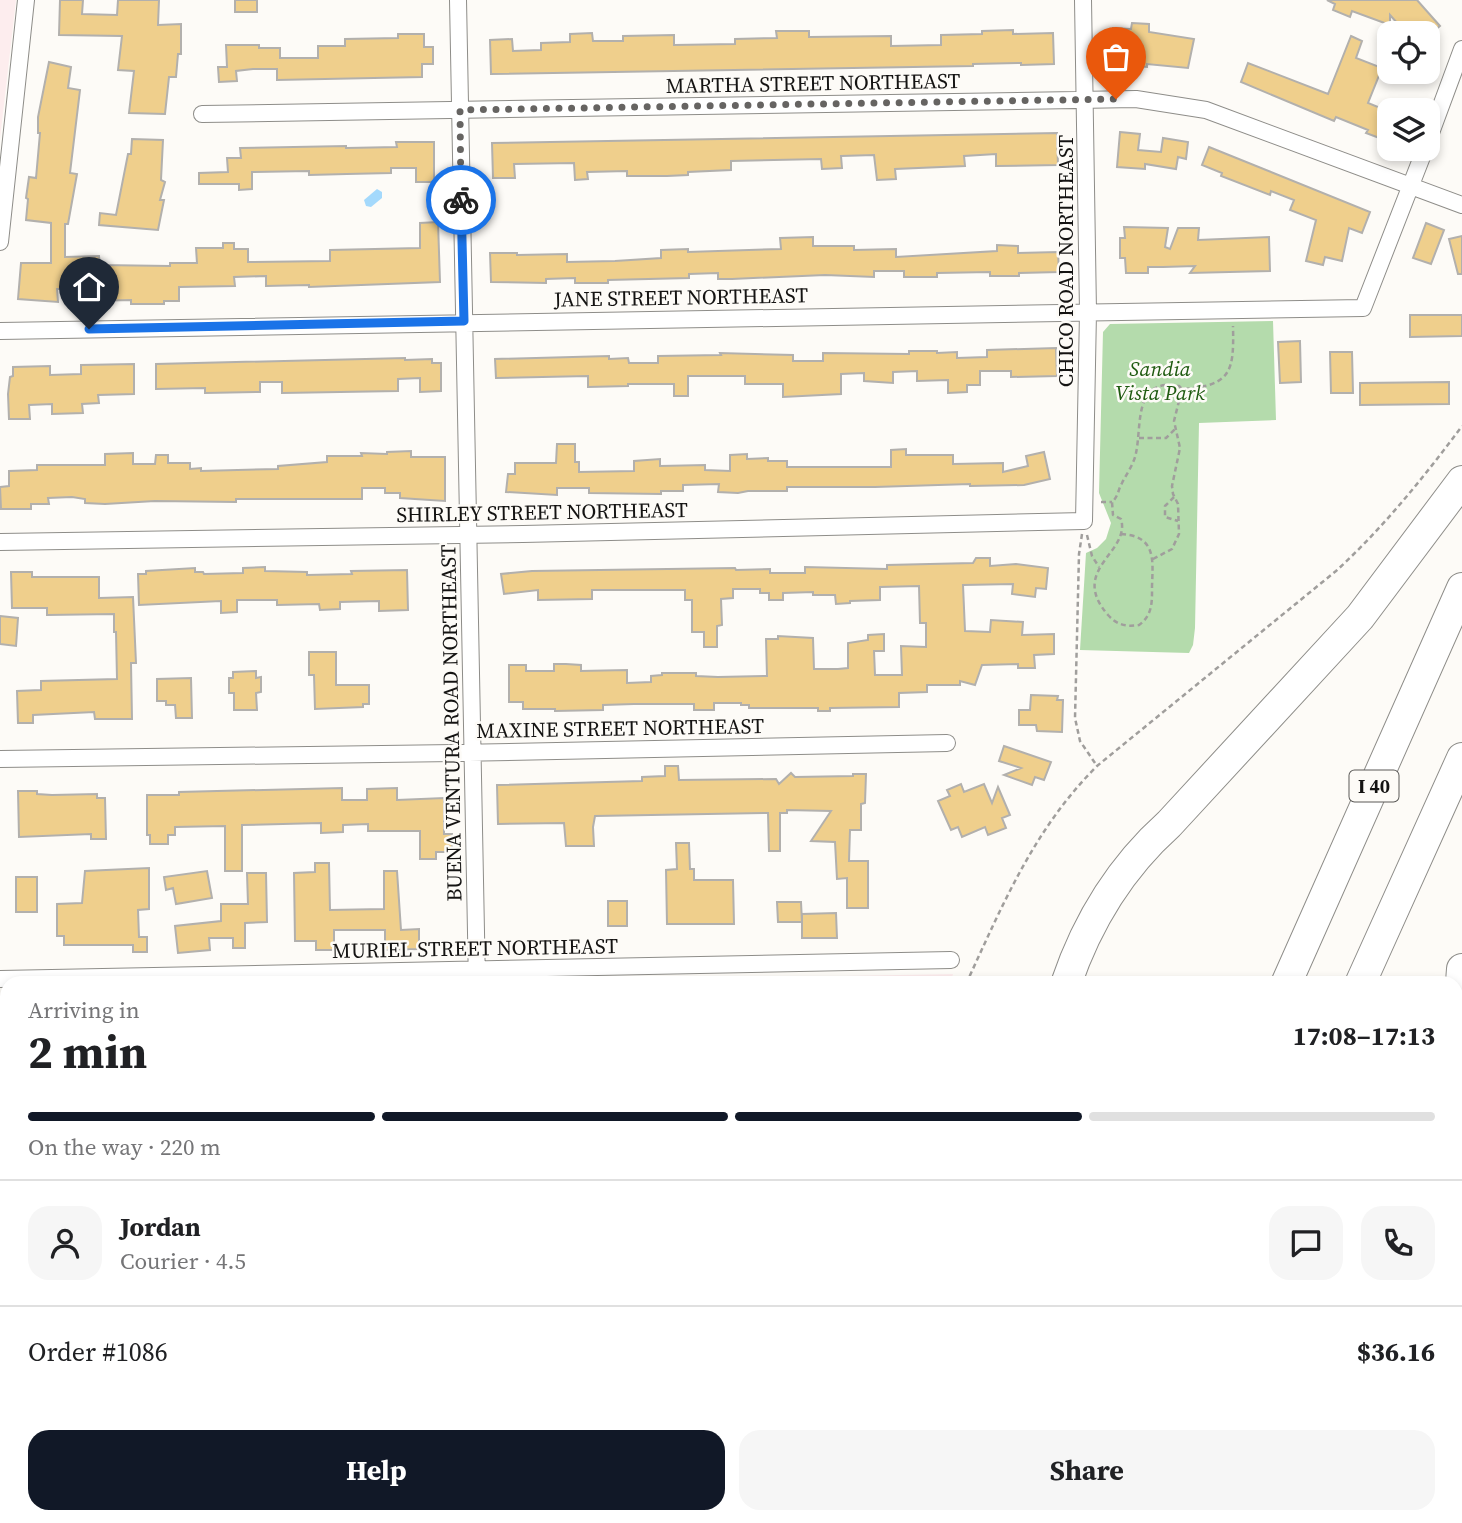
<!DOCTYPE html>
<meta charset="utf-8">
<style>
body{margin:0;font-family:"Source Serif 4",serif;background:#f6f6f6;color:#202124;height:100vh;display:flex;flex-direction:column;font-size:26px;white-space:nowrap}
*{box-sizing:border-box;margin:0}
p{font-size:23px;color:#757577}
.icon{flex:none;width:38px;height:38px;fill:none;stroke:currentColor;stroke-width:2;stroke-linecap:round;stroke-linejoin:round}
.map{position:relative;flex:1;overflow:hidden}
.side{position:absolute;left:0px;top:976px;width:1463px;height:548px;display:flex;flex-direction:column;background:#fff;border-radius:21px 21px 0 0;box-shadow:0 4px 10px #0003}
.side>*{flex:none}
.buttons{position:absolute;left:1377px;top:21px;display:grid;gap:14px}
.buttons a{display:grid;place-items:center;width:63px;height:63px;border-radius:14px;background:#fff;box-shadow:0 4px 10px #0003;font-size:35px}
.pin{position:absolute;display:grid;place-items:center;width:60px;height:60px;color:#fff;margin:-72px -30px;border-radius:50% 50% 50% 0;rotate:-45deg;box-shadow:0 0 7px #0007}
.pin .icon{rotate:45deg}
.courier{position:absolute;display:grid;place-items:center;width:70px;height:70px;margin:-35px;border:5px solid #1a73e8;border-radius:50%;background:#fff;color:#222;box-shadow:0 2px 9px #0007}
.headline em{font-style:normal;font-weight:700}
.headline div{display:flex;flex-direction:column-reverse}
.headline{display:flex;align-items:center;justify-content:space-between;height:119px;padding:0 28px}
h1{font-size:46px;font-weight:700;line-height:52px}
.bar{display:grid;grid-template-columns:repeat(4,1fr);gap:10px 7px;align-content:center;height:84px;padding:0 28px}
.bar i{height:9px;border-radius:5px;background:#e0e0e0}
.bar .on{background:#111827}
.bar p{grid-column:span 4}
.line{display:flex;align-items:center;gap:18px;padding:0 28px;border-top:2px solid #e0e0e0}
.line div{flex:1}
.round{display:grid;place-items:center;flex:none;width:74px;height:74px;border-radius:21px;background:#f6f6f6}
.button{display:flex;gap:14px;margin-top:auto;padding:14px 28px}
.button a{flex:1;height:80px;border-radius:21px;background:#111827;color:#fff;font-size:28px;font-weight:700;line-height:80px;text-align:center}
.button a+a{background:#f6f6f6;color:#202124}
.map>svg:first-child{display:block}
.commercial{fill:#fdedee}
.green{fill:#b4dbac}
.water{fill:#a4d9fc}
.building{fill:#efcf8c;stroke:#b2b0ad;stroke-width:2}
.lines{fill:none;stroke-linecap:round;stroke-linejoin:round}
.service-casing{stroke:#8e8d89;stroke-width:10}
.minor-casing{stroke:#8e8d89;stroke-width:18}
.secondary-casing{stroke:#8e8d89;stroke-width:24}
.motorway-casing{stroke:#8e8d89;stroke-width:32}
.path{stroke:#a09e9c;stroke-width:2.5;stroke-dasharray:5 3.5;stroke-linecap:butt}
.service{stroke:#fff;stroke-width:8}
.minor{stroke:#fff;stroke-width:16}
.secondary{stroke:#fff;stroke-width:23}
.motorway{stroke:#fff;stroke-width:30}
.done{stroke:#666462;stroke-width:7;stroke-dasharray:0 12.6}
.route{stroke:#1a73e8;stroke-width:9}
.labels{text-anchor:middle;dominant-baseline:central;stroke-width:5;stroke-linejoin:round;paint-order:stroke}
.shield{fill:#fdfbf7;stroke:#5a5957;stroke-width:2}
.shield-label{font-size:19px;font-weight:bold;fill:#141312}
.street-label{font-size:21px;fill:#141312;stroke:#fdfbf7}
.park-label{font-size:21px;font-style:italic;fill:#1e5a10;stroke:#fdfbf7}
</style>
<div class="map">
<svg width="1462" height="1523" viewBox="0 0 1462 1523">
<rect width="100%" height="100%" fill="#fdfbf7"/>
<!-- commercial -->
<path class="commercial" d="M0 0H16L0 139Z
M953 974 950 984 504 983 507 982Z
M0 1248H7V1517H142V1523H0Z"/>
<!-- green -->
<path class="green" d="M1273 321 1276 420 1199 423 1195 628 1193 645 1189 653 1080 650 1086 553 1097 548 1106 539 1111 523 1099 493 1103 332 1110 324Z"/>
<!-- water -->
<path class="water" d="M377 189 382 192V198L371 207 366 206 364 200Z"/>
<!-- building -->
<path class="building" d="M60 0H83L82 14 117 15 118 0H159L158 25 181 24V54H178L176 77H169L165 114 129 113 134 71 118 70 122 36 59 35Z
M235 0H257V12H235Z
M1327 0H1417L1440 26 1432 33H1406L1390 15V25L1352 11 1350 17 1333 10 1335 4Z
M1132 23 1149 24V32L1194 39 1188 68 1147 64V67L1135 66 1136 50 1112 48 1113 28 1131 29Z
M1013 30V34L1053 33 1054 64 1021 65V63L973 64V66L491 74 490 40 512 39 513 51 541 50V43L570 42V34L592 33 593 41H623V36L674 35V45L735 44V39L777 38 776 31H809V37L891 36V46L941 45V35L982 34V31Z
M398 34H424V47H433V64H422V77L277 80V69H253L236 71 237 81 219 82 218 67H227L226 45H259V48H280V58H318V46H345V39L398 38Z
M1351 36 1362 41 1356 58 1382 68 1368 103 1390 112V142L1366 133 1368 130 1336 117 1334 121 1241 82 1248 63 1328 94Z
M49 62 71 67 68 88 80 90 70 173 77 174 68 224H65V257L99 256 100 265 170 266V263H197L196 248H223V243H234V249H248V262L330 261V250L420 248V223L438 222 440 282 309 287V285L266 286V276L234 277 235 286 179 287V301H164V304H131V300L90 301V289H57L58 302 18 299 21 263H51V223L26 220 28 199 26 198 29 177 36 178 40 133H38V117Z
M1120 132 1140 134 1138 150 1161 152 1163 138 1188 142 1186 159 1178 157 1176 169 1145 164V169L1117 167Z
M1057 133 1058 165 996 166V154L964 156 965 166 895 169 896 179 877 180 874 155 841 156 842 168 822 169 821 159 731 161V170L688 172V175L667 176H627V171L587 172 588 179 575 180 574 163 514 164 515 178H493L492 143Z
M132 139 163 140 161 180 165 182 160 200H164L158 230 99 225 100 213 116 215 128 154H131Z
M396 142H434V182H416V168H391V173L347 174 309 175V171L252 172V189L239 190V184H199V173L228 172 227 158H241L240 148 346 146V148L397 147Z
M1209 147 1370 212 1362 233 1349 228 1342 261 1325 257 1323 265 1306 261 1316 220 1290 210 1294 200 1271 191 1270 195 1221 176 1222 173 1202 165Z
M1426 223 1444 230 1431 264 1413 258Z
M1124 227 1168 228 1165 247 1170 249 1178 228H1199L1198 240 1269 237 1270 271 1190 273 1195 266 1163 267H1148V273H1126L1125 258H1120V238H1125Z
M1462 236V274H1458L1449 239Z
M813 237V246H854V250L896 249V257L997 251V245L1018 246V253L1058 252 1059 272 1019 273V276H990V272L937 273V277H904V271H874V277L825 275 732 279H718V273L689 274V278L608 280V283H575V278L546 279V283L491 282 490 253H517V255L567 254V262L615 261 661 258V250L688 249V252L781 249 780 238Z
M1410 315H1462V336L1410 337Z
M1300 341 1301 382 1280 383 1278 342Z
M1056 348 1057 376 1011 377V371H980V385H967V392L948 393V380L917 381V371L893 372V383L864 381V373L841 374V394L783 397V384H745V376H688V396H674V384H628V386L588 387V376L496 378 495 359 609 356V359L628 358 629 363H658V356L721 355 720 353 793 355V361H823V353L909 354V351H937V353L957 352V358L987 357V350Z
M1330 352H1352L1353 393H1331Z
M405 358V360L432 359V363H441V391L420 392V378L398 379V391L282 393V382H260V392L205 393V388L156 389V364Z
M134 364V394L98 395 99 403 82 404 83 413 52 414V404L29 405 30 419H9L8 394 10 377 13 376V367L50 366V375L81 374V365Z
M1449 382V404L1360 405V383Z
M557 444H575V462H579V472L634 471V461L660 459V466L705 465V470L730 471V455L747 454V459L768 458V461H787V467H891V450L906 449V455H953V464L1003 463V472L1028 466 1026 456 1044 452 1050 479 1024 485 970 486V484L875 487H787V491H748L738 493 718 492 719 484 683 485V491H661V494L589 493V488H557V495L506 492 508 474H515V463H556Z
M411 451V457H445V501L400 498V493H385V488H362V499H236V502L155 501 105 504 85 503V499L72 497 48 498 49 504H31V509H1L0 487 9 486V471L37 470V465H105V454L133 453V464H155L156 455H168V463H190V469L201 468V471L278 469V466L327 462V456H362L361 453 387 454V452Z
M976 558H990V566L1016 564 1048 568 1046 589 1036 588 1035 597 1012 594 1013 584 963 585 965 631 990 632 991 620 1023 622 1022 635 1054 634V654L1034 655 1035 668H1018V664L982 665 975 685 960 681V685H927V692L899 693V707L830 708V711H818V708H749V705H741V703H714V710H694V704H634L603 705V710L555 711V709H523V702H509V665H526V671H554V664H566L581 665V671L627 670V683L651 682V676L662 675V673H696V676L718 677 767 676 766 639H778V636L813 638 814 669H838L848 668V643L868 640V635L884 634V651H874L875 675H902L901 646 926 647V623H920L919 586 880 587V600L850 601V603L836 604 835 595H813V592L783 593V600H769V593H760V589H733V598L721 599 722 625 717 626V647H704V632H692V600H685V590H592V599L538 600V590L504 594 501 574 532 571 735 568 736 570 770 569V573H805V567L887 569V565L973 563Z
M265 567V571L307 572V575L352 574 351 571 407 570 408 610 379 611V601L340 602V609L320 610 319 604 277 605V600H237V612L221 613V601L139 605 138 574H146V571L195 568V572H203L204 574 243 573V568Z
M11 572H32V577H99V598L133 597 136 663H131L132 719H95L94 712 33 715V723H18L17 691 41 690V681L117 679 116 632H114V614L47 615V608H12Z
M0 616 18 618 16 646 0 644Z
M309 652H336V685H369V704H363V707L315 709 314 675H309Z
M256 671V678L261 677V692L256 693 257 710H234V693H229V678H233V672Z
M191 678 192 718H176L175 705H166V701H157V679Z
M1031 695 1058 696 1057 700H1063L1062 732 1037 731 1036 725H1019V710H1030Z
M1004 746 1051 762 1044 780 1035 777 1032 785 1004 775 1021 768 999 761Z
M665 766H678L679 780 776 779 779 784 791 773 795 777 853 776V774H866L865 803 861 804V830H850L849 861H868V908H847V878L837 879 835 842 811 841 831 811 787 810V813H780V851H769L768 813 595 816 593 827 594 846H566L564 823 498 824 497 785 642 781V777L665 776Z
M961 784 964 792 984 784 992 803 998 787 1010 815 1002 818 1006 828 988 835 985 827 962 837 958 827 951 830 938 801 950 796 947 790Z
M342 788V800H367V789L397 788V800L444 798V834H452V852H436V859H420V831H368V824L343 825V832L321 833V823L242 825V871H225V826L175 827V835H168V844H150V835H147V795H179V792Z
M18 791H37V794L52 795 97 794V798H105L106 839H91V834L19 837Z
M676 843H689L690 869H694V880H733L734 924H667L666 870 677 869Z
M315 863H329L330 910 384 909V871H397L401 930 419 929V949L385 950V930H334V950H316V941H295L294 873 315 872Z
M149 868V909L138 910 139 937H147V952H133V945H64V936H57V904L82 903 85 871Z
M207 871 212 898 176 904 173 888 166 890 164 877Z
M247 873H266L267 922 245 923V948H233V938H209L210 950 178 953 175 926 221 921V904H248Z
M16 877H37V912H16Z
M608 901H627V926H608Z
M777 902H801L802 922H778Z
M836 913 837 938H802V914Z"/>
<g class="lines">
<defs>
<path id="service" d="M0 1259H7
M0 1345H7
M0 1381H7
M558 1517V1523
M67 1523V1517
M132 1523V1517"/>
<path id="minor" d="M458 0 477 984
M202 114 1136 99 1206 110 1462 205
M1428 141 1462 49
M0 242 26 0
M0 331 1363 308 1425 149
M0 542 523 534 1084 521 1088 312 1083 0
M0 759 455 753 947 743
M0 979 951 960
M161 1523V1517
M1453 1523 1462 1506"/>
<path id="secondary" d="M1456 1166H1462
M0 1196H7
M1456 1218H1462
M0 1234H7"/>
<path id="motorway" d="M1066 984C1087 922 1121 867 1169 824L1360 617 1462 481
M1286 984 1462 588
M1360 984 1462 758
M1456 1049 1462 969
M1456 1102 1462 1111
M998 1523 999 1517
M1046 1523 1049 1517
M1116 1523 1119 1517
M1367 1523 1372 1517"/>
</defs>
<!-- service casing -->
<use href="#service" class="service-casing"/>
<!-- minor casing -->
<use href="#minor" class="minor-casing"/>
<!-- secondary casing -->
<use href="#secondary" class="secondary-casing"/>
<!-- motorway casing -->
<use href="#motorway" class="motorway-casing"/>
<!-- path -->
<path class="path" d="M1139 438H1166L1175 429
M1174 497 1165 506V517L1178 521
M1101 502H1112
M1082 534 1079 554 1075 718 1080 741 1097 766
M1121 534C1156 536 1153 559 1152 586 1152 601 1153 615 1139 625 1126 627 1117 625 1108 615 1068 569 1131 553 1121 519L1113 515 1112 502C1118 497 1118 490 1122 483 1127 473 1134 464 1136 453 1142 426 1133 377 1179 386L1182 389C1232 386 1234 371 1233 326
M1087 535 1092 556 1099 567
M1153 559 1172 549 1179 534 1178 504 1173 494 1172 486 1180 448 1174 421 1182 389
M966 984C1003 904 1034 829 1097 766L1336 571C1383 528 1424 477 1462 426
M952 1523V1517"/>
<!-- service -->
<use href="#service" class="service"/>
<!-- minor -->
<use href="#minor" class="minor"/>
<!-- secondary -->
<use href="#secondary" class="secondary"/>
<!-- motorway -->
<use href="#motorway" class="motorway"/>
</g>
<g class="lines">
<!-- done -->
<path class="done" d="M461 200 460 110 1116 99"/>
<!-- route -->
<path class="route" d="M89 329 464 321 461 200"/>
</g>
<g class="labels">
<!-- shield labels -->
<rect class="shield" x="1349.5" y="770.5" width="49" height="31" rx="5"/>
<g class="shield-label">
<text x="1374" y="786">I 40</text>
</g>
<!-- street labels -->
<g class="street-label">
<text transform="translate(813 83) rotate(-1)">MARTHA STREET NORTHEAST</text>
<text transform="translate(1065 261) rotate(-90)">CHICO ROAD NORTHEAST</text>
<text transform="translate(681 297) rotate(-1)">JANE STREET NORTHEAST</text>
<text transform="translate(542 512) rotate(-1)">SHIRLEY STREET NORTHEAST</text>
<text transform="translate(451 723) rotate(-91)">BUENA VENTURA ROAD NORTHEAST</text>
<text transform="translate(620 728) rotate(-1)">MAXINE STREET NORTHEAST</text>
<text transform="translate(475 948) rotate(-1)">MURIEL STREET NORTHEAST</text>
</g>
<!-- park labels -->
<g class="park-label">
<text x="1160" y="368">Sandia<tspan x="1160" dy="24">Vista Park</tspan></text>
</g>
</g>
</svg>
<div class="buttons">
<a><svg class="icon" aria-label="locate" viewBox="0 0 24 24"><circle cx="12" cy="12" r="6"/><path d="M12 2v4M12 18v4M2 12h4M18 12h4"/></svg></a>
<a><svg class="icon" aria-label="layers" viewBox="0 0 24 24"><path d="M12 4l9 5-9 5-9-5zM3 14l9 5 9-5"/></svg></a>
</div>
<div class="pin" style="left:1116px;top:99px;background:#ea580c"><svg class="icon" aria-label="bag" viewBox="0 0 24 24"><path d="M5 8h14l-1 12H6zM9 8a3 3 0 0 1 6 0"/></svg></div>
<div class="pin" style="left:89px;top:329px;background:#1f2937"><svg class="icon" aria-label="home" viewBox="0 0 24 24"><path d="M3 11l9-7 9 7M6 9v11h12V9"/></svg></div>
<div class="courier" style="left:461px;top:200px"><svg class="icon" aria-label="bike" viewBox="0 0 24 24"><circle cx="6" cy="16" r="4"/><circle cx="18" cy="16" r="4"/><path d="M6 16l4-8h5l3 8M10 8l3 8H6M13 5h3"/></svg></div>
<section class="side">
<div class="headline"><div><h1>2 min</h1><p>Arriving in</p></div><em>17:08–17:13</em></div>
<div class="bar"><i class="on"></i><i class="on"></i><i class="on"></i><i></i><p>On the way · 220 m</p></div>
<div class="line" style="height:126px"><a class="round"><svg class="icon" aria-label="person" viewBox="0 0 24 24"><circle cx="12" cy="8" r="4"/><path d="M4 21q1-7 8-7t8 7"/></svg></a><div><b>Jordan</b><p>Courier · 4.5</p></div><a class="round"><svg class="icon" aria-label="chat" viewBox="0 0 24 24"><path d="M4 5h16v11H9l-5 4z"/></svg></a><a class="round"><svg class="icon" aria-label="phone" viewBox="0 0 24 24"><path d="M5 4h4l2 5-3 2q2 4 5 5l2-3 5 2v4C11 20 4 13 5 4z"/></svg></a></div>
<div class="line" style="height:91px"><div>Order #1086</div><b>$36.16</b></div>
<div class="button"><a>Help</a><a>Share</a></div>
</section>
</div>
